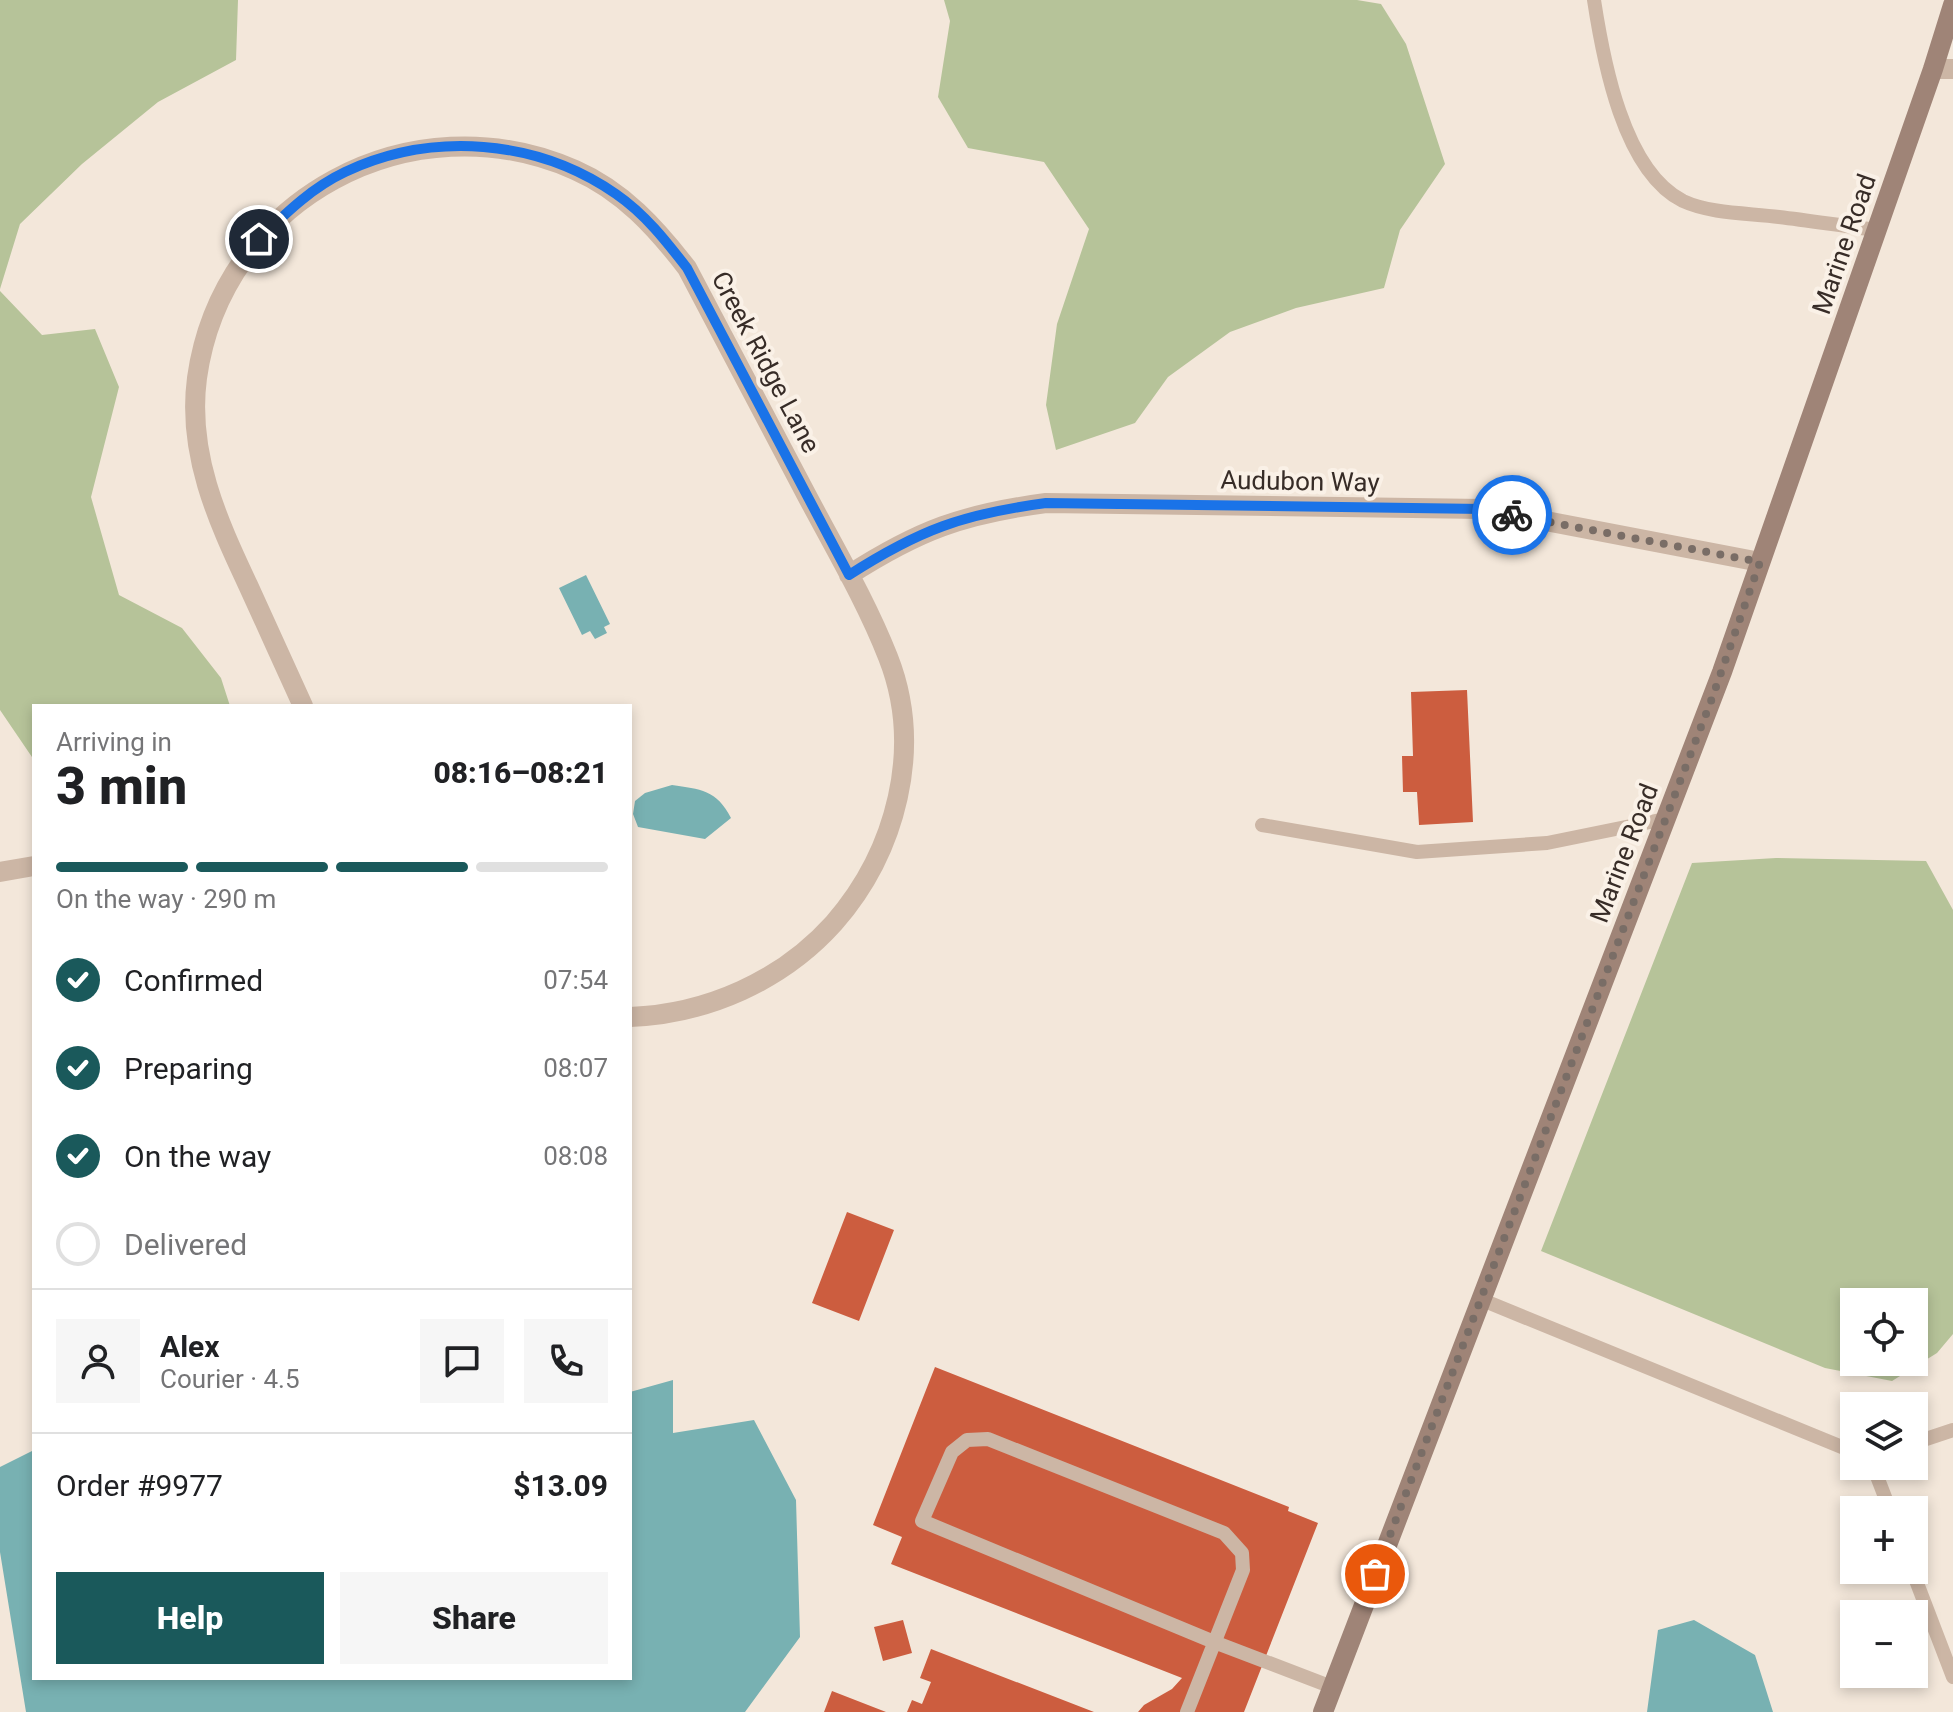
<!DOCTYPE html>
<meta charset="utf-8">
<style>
body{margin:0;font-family:Roboto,sans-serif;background:#f6f6f6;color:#202124;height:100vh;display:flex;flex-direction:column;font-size:30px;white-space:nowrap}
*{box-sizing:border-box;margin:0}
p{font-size:26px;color:#757577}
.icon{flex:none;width:44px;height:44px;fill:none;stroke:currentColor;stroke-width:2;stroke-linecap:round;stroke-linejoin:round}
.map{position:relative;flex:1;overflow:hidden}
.panel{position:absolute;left:32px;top:704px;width:600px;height:976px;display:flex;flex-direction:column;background:#fff;border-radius:0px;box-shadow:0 4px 12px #0003}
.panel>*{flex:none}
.controls{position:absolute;left:1840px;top:1288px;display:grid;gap:16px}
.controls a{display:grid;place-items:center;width:88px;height:88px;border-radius:0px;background:#fff;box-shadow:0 4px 12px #0003;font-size:40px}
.pin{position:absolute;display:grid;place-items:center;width:68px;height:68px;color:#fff;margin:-34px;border:4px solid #fff;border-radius:50%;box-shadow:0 2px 8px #0007}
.courier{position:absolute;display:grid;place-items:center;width:80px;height:80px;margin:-40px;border:6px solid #1a73e8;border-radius:50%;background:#fff;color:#222;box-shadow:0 2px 10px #0007}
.head em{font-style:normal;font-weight:800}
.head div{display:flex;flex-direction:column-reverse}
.head{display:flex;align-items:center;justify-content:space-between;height:136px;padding:0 24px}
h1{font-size:52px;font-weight:800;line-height:60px}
.bar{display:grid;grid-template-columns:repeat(4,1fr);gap:12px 8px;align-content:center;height:96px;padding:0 24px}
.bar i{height:10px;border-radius:6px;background:#e0e0e0}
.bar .selected{background:#1a595b}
.bar p{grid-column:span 4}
.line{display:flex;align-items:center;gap:20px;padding:0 24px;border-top:2px solid #e0e0e0}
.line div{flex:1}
.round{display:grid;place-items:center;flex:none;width:84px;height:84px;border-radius:0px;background:#f6f6f6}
ol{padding:0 24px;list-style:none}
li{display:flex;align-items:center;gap:24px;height:88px}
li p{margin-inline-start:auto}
li .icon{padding:8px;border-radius:50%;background:#1a595b;color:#fff;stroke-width:4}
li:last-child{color:#757577}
li i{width:44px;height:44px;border:4px solid #e0e0e0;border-radius:50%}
.cta{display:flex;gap:16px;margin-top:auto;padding:16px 24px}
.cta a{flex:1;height:92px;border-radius:0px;background:#1a595b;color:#fff;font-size:32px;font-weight:800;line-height:92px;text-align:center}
.cta a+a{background:#f6f6f6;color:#202124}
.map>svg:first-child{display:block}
.green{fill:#b6c399;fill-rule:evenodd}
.water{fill:#78b1b2}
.building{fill:#cc5d3f}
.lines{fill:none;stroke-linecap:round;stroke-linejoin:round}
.service{stroke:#ccb6a5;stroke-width:14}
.minor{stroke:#ccb6a5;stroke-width:20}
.secondary{stroke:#9f8477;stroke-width:20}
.done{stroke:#796d66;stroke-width:8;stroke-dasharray:0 14.4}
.route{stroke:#1a73e8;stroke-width:10}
.labels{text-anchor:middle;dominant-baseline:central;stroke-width:8;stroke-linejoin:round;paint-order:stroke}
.street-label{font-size:26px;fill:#372c27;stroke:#faf1e7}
</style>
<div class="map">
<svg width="1953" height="1712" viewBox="0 0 1953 1712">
<rect width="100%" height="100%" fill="#f3e7da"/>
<!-- green -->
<path class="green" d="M0 0H238L236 60 158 102 82 164 20 224 0 289Z
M944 0H1357L1381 4 1406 44 1445 164 1400 230 1384 288 1296 308 1230 332 1168 377 1135 423 1056 450 1046 405 1057 324 1089 229 1044 162 968 148 938 97 950 21Z
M0 291 42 335 95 329 119 387 91 497 119 595 182 628 221 678 230 706H34V760L0 710Z
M1776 858 1926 861 1953 910V1334L1937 1353 1892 1381 1825 1368 1541 1251 1692 863ZM1854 1302H1914V1362H1854Z"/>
<!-- water -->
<path class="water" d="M586 575 610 624 604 627 607 633 595 639 590 631 582 635 559 588Z
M672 785C700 789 717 790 731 818L705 839 638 827 633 814 635 801 645 793Z
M673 1380V1433L754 1420 796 1500 800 1637 745 1712H26L0 1552V1467L34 1450V1678H630V1392Z
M1694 1620 1755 1655 1773 1712H1647L1658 1630Z"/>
<!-- building -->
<path class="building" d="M1467 690 1473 822 1419 825 1417 792H1403L1402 756H1413L1411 692Z
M847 1212 894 1230 859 1321 812 1303Z
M935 1367 1289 1507 1288 1511 1318 1523 1244 1712H1138L1144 1705 1172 1689 1182 1678 891 1564 902 1537 873 1525Z
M903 1620 912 1653 883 1661 874 1627Z
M931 1649 1094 1712H907L912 1700 922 1704 931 1682 920 1678Z
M832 1691 886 1712H824Z"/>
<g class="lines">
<!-- service -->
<path class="service" d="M1594 0C1603 59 1623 171 1683 201 1711 214 1749 213 1779 217 1812 221 1844 226 1877 230
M1262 825 1417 852 1547 843 1665 819
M1480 1299 1854 1452
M1914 1443 1953 1430
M1873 1466 1890 1510
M1912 1570 1953 1677
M1187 1712 1243 1570 1242 1553 1224 1533 988 1439 967 1440 952 1452 922 1521 1214 1642 1332 1687"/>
<!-- minor -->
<path class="minor" d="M1933 69H1953
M849 575C919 530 963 514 1046 503L1483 509 1760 562
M303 706C285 666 266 625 248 585 217 519 187 453 197 378 222 198 412 98 575 170 623 191 656 228 687 268 727 344 767 419 806 494 834 547 866 601 888 657 924 748 896 852 834 923 782 981 707 1014 630 1017
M0 872 34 866"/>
<!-- secondary -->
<path class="secondary" d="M1323 1712 1722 672 1933 69 1953 5"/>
</g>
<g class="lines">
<!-- done -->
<path class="done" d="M1375 1574 1711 701 1760 562 1512 515"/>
<!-- route -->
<path class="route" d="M259 239C285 214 311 188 345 172 432 131 537 139 616 194 645 214 666 241 687 268L849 575C919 530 963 514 1046 503L1483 509 1512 515"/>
</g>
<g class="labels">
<!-- street labels -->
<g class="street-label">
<text transform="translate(1844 244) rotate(-71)">Marine Road</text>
<text transform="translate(766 362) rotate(62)">Creek Ridge Lane</text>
<text transform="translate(1300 481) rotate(1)">Audubon Way</text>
<text transform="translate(1624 853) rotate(-69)">Marine Road</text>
</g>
</g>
</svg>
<div class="controls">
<a><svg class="icon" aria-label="locate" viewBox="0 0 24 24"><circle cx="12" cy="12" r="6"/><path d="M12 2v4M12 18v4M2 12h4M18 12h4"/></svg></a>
<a><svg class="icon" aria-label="layers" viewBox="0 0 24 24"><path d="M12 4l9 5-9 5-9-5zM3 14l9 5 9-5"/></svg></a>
<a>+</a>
<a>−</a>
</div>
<div class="pin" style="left:1375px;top:1574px;background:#ea580c"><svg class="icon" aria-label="bag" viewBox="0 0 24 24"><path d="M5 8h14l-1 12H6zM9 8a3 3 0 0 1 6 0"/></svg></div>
<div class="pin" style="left:259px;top:239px;background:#1f2937"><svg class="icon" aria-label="home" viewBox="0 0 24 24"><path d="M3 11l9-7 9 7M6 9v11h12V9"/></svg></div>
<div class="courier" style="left:1512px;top:515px"><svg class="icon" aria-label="bike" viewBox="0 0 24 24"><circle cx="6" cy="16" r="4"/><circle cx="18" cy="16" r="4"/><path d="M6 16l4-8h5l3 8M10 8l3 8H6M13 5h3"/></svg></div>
<section class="panel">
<div class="head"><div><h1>3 min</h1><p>Arriving in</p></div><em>08:16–08:21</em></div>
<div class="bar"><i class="selected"></i><i class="selected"></i><i class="selected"></i><i></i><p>On the way · 290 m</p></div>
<ol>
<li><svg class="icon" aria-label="check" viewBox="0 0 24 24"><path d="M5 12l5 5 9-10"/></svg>Confirmed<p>07:54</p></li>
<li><svg class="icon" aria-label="check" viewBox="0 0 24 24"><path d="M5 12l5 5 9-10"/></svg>Preparing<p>08:07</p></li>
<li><svg class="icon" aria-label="check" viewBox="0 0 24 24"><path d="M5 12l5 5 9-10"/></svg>On the way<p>08:08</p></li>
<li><i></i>Delivered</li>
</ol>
<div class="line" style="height:144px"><a class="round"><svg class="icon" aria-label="person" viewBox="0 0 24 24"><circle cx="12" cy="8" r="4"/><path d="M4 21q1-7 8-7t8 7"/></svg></a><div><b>Alex</b><p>Courier · 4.5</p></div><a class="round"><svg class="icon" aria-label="chat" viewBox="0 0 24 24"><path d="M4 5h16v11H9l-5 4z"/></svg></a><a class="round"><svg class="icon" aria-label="phone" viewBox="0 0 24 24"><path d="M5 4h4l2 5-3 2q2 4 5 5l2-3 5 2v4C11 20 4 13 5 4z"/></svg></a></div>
<div class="line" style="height:104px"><div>Order #9977</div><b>$13.09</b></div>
<div class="cta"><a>Help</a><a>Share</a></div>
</section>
</div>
